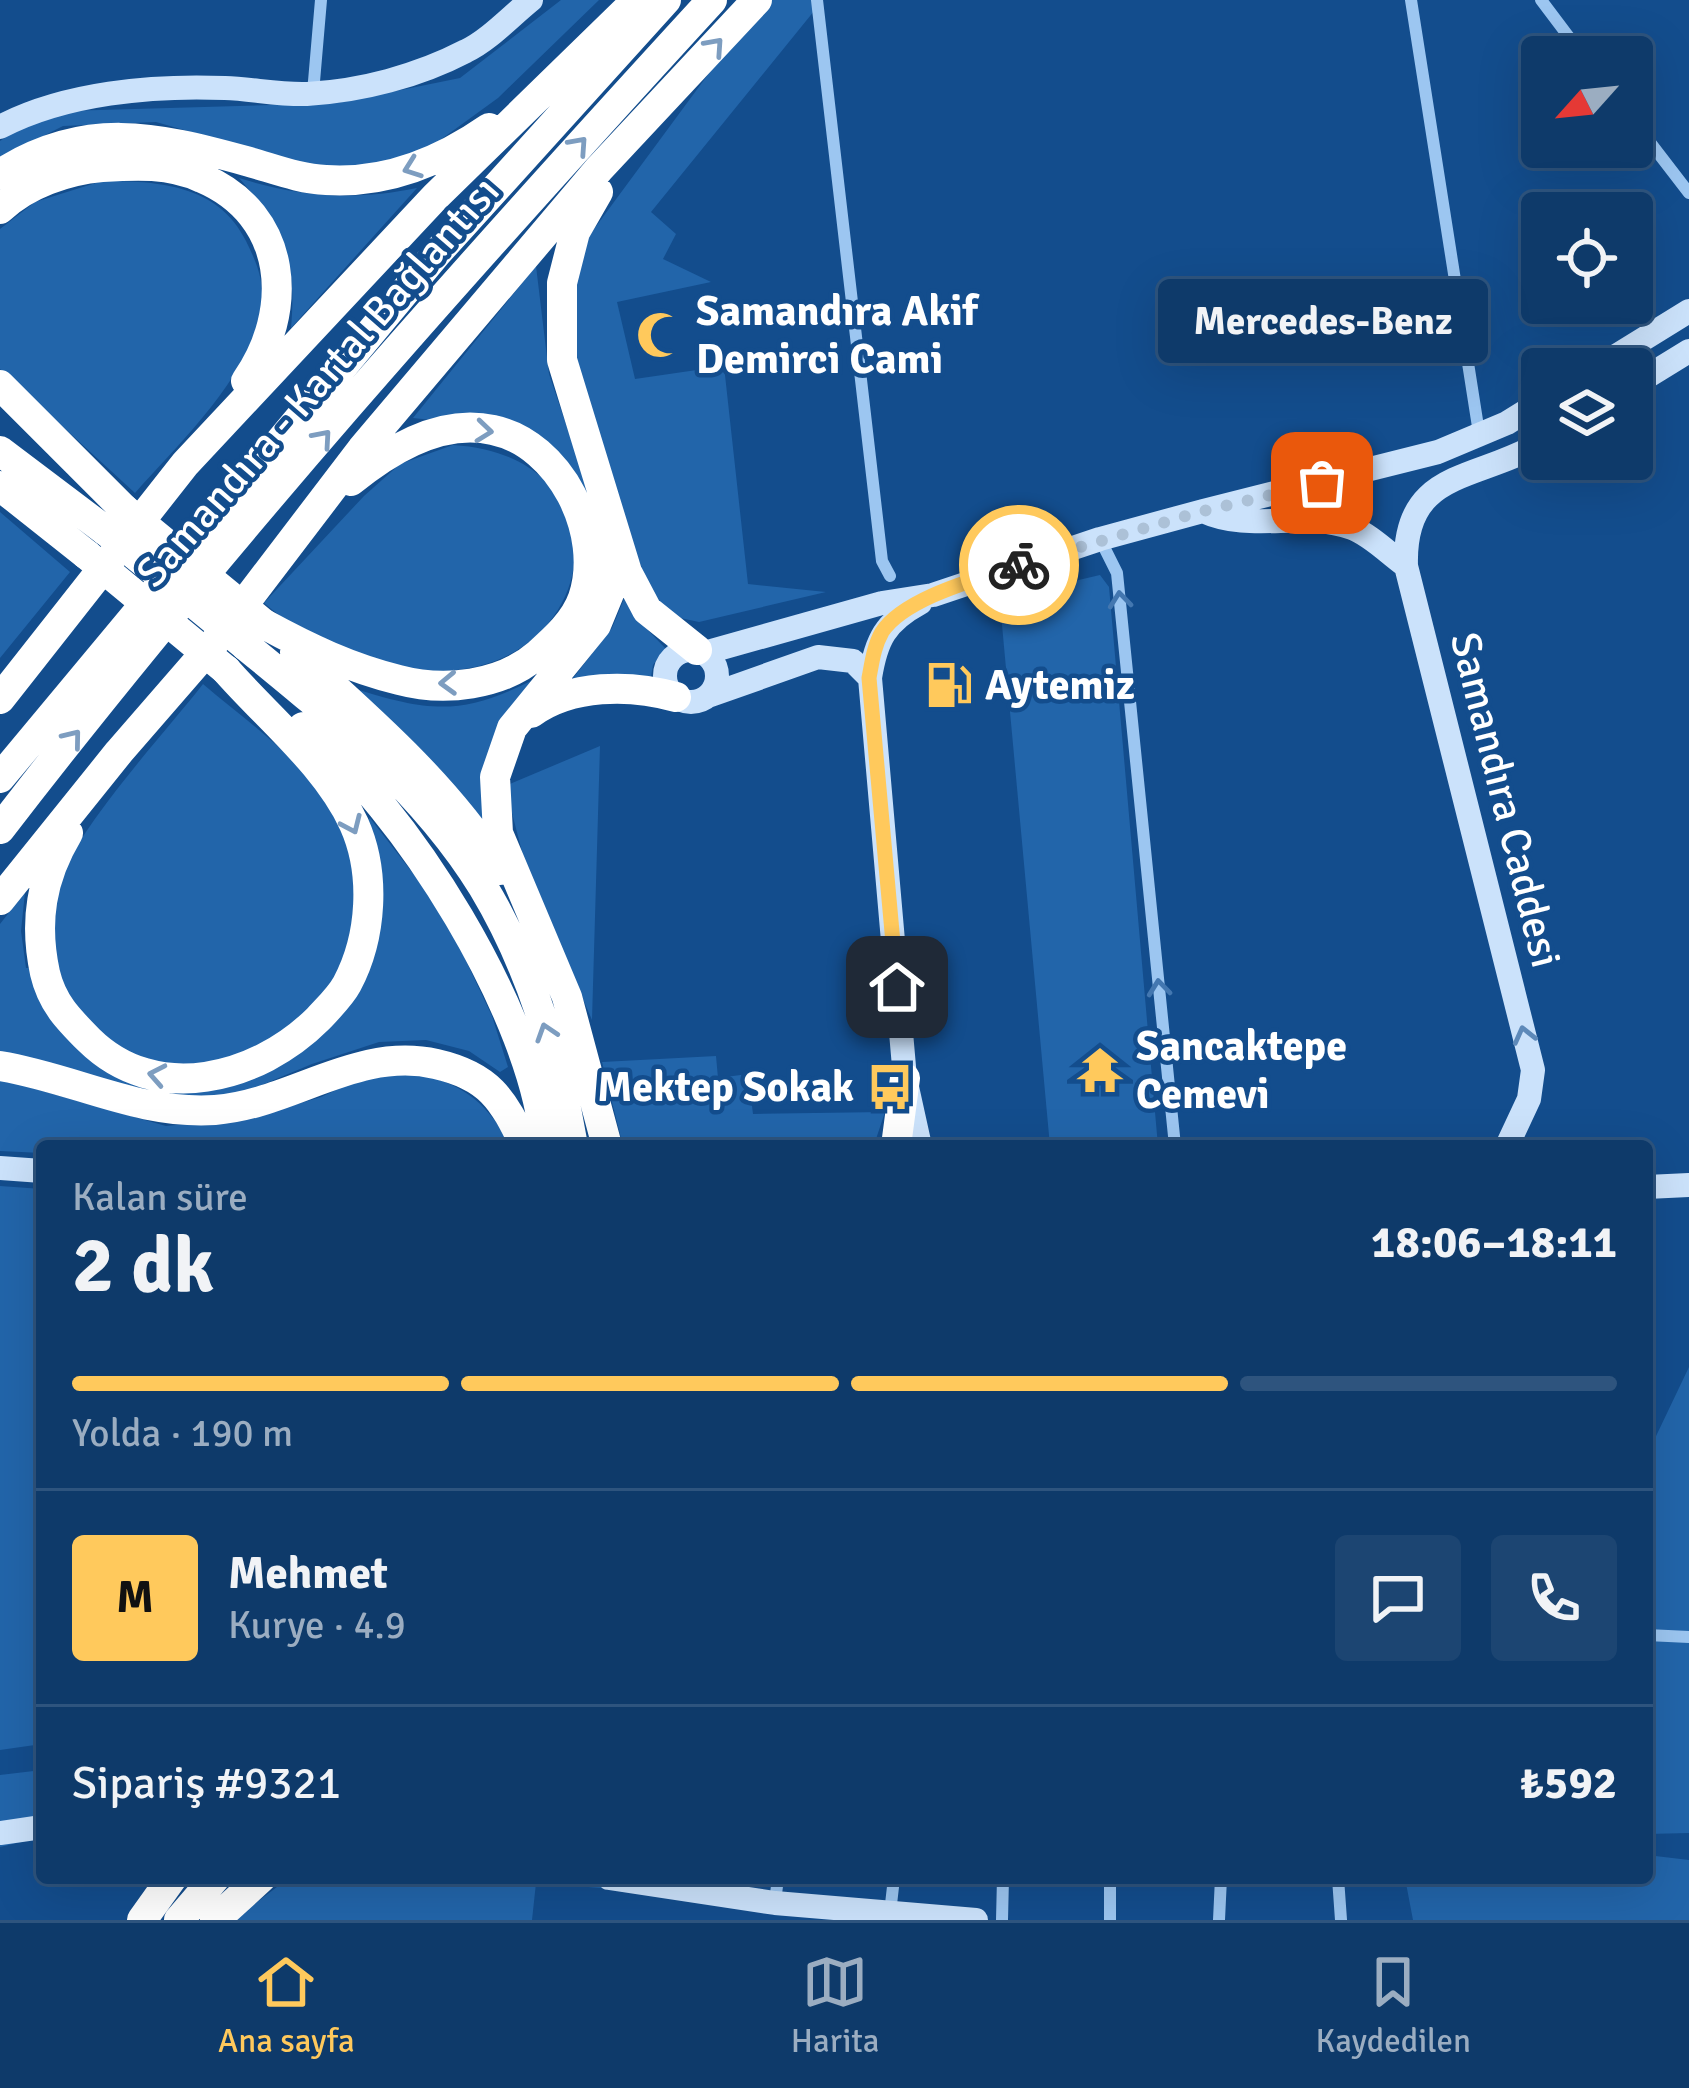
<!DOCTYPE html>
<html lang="tr">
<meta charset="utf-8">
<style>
body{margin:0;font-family:Signika,sans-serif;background:#1c4572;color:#f1f3f6;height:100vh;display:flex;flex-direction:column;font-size:45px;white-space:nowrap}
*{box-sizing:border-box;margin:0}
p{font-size:39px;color:#9badc1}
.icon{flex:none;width:66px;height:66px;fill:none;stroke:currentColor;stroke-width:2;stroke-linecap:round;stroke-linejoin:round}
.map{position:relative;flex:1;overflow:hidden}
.panel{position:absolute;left:36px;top:1140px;width:1617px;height:744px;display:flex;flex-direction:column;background:#0e3a6a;border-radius:12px;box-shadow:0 12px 48px #0002,0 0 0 3px #2e547e}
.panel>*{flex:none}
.needle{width:78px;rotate:243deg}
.controls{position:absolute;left:1521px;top:36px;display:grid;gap:24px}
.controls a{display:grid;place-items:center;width:132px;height:132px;border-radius:12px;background:#0e3a6a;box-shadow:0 12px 48px #0002,0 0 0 3px #2e547e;font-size:60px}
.pin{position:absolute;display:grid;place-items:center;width:102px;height:102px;color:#fff;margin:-51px;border-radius:24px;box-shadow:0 6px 18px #0006}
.courier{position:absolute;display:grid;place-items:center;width:120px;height:120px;margin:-60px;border:9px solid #ffc95c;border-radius:50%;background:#fff;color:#222;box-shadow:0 3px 15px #0007}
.bubble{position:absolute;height:84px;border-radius:12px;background:#0e3a6a;box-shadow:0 12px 48px #0002,0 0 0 3px #2e547e;font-size:39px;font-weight:800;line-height:84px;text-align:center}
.head em{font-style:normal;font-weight:800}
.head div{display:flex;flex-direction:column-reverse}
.head{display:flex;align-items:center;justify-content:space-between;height:204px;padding:0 36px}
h1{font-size:78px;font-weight:800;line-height:90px}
.bar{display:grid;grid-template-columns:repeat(4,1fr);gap:18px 12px;align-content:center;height:144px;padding:0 36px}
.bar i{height:15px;border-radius:9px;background:#2e547e}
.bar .current{background:#ffc95c}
.bar p{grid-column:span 4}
.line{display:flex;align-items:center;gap:30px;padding:0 36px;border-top:3px solid #2e547e}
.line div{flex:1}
.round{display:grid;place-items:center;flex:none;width:126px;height:126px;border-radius:12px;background:#1c4572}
.tabs{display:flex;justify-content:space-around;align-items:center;height:168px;border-top:3px solid #2e547e;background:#0e3a6a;font-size:33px;color:#9badc1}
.tabs a{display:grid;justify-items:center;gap:6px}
.tabs .current{color:#ffc95c}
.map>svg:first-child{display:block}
.green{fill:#2265aa}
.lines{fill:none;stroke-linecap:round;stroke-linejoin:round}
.street{stroke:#9cc6f1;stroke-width:12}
.secondary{stroke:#cbe2fb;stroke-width:24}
.highway{stroke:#fff;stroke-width:30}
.highway-bridge{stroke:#fff;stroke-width:30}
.oneway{stroke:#7d9dc0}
.oneway2{stroke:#4377b0}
.oneway3{stroke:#5d89b9}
.done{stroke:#acc1d7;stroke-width:12;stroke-dasharray:0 21.6}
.route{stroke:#ffc95c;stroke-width:15}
.labels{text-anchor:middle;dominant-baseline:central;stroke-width:9;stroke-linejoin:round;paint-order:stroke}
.poi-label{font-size:42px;font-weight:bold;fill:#fff;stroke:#134d8d;text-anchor:start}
.street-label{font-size:42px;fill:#fff;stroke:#134d8d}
</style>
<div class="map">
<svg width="1689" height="1920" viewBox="0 0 1689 1920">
<rect width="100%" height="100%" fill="#134d8d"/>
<!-- green -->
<path class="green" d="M561 0H599L498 98 436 143 375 170 310 166 156 122 63 126 0 158V141L20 128 65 111 337 103 460 78Z
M769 0H823L651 212 676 234 663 259 711 282 617 302 635 379 724 366 748 584 826 592 699 622 671 616 655 603 587 423 569 329 583 244 732 42Z
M239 178C300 197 354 201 417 188L291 328C297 260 284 229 239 178Z
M102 181C157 181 218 184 246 241 254 257 262 275 262 293 263 365 180 442 135 493L0 369V229L35 202Z
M536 266 549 374 595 510 575 473 441 421 413 418Z
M453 445C648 457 595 709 394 666 343 655 303 636 264 603L364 496 400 464Z
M0 512 70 572 0 658Z
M1100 575 1109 587 1158 1146H1050L1001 614 1006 597Z
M626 594 643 625 665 648 653 665 649 688 567 686 612 628Z
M550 671 484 829 353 688C439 716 470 714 550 671Z
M203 684C251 725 307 762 338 819 363 865 367 941 334 985 323 999 275 1044 259 1051 219 1068 155 1075 118 1047 106 1039 96 1026 85 1016 58 989 42 948 49 908 61 844 161 738 203 684Z
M600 746 592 1020 526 867 505 786Z
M370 818 443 912 492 1016 508 1067 500 1072 469 1051 426 1040 379 1042 312 1064 240 1094 163 1099 0 1052V924L25 892 21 931 26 968H32L51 1014 208 1089 359 986 365 821Z
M716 1056 718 1078 748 1074 753 1114 885 1112 875 1142 873 1146H623L602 1062Z
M411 1071C466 1086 482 1098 512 1146H42V1153L0 1151V1079L166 1126 254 1117 321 1097 364 1077Z
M0 1186 42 1189V1744L0 1750Z
M1689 1367V1833L1647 1834V1455Z
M42 1770V1837L0 1847V1775Z
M1647 1855 1689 1860V1920H1413L1405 1878H1647Z
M289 1878H641L640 1891 536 1883 532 1920H233Z"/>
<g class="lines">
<!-- street -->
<path class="street" d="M817 0 882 561 890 576
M1411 0 1479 433
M1541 0 1584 57
M313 93 321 0
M1632 119 1689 193
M1100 539 1117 573 1175 1146
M1647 1635 1689 1637
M1338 1878 1341 1920
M775 1902 778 1878
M890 1913 894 1878
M1002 1920 1003 1878
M1110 1920V1878
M1219 1920 1221 1878"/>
<!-- secondary -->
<path class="secondary" d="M0 127C64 93 153 85 225 88 252 89 280 95 307 94 361 91 418 76 466 51 489 40 510 17 531 0
M1595 369 1689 311
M1632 386 1689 351
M1203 511C1251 533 1303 510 1352 528 1371 535 1389 554 1406 566
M665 676a26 26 0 1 1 52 0a26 26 0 1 1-52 0Z
M704 653 882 603 933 595 1100 539 1203 511 1438 452 1507 423 1542 401
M708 696 818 657 853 661 870 678
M920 1146 905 1078 870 678C876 640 885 622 920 603
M1507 1146 1529 1099 1533 1070 1406 566C1403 468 1477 482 1542 442
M0 1168 42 1171
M1647 1187 1689 1185
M0 1833 42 1827
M609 1878 775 1903 976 1920"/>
<!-- highway -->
<path class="highway" d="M0 174C85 120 155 136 246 161 272 168 299 179 326 180 386 184 440 162 489 128
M598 192 575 232 562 283V360L627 572 647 610 697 650
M0 209C26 184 67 170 102 167 136 165 169 163 202 178 289 215 295 311 246 381
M0 385 124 509
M0 451 106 531
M0 486 87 555
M264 624C308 648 350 668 399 680 444 692 501 686 538 654 555 639 575 621 583 598 605 533 560 444 493 430 441 418 389 450 351 481
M246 646C332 716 424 791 483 887 530 965 558 1057 573 1146
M295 652C369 719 446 785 500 870
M0 699 185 464 435 197 637 0
M531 713C571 684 630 684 676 697
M303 727C404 803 537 1019 545 1146
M0 778 437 253 666 0
M0 829C222 541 466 268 712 0
M68 833C41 878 34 922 45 973 52 1003 68 1019 89 1040 156 1106 258 1079 318 1019 328 1008 340 997 347 984 372 937 376 873 354 824 327 765 268 718 226 670
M0 900 119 752 218 638 362 449 599 169 757 0
M0 1066C74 1078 138 1115 215 1110 292 1104 357 1046 436 1064 489 1076 503 1099 525 1146
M607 1146 567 997 498 833 495 777 512 728 596 625 610 591 614 535
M896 1146 905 1078
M142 1920 172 1878
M179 1920 215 1878
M215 1920 261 1878"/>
<!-- highway-bridge -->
<path class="highway-bridge" d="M124 509 264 624
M106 531 246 646
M87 555 226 670"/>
</g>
<!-- one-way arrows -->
<defs><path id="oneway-chevron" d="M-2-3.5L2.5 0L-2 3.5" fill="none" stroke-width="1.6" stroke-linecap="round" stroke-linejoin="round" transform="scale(3)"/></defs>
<g class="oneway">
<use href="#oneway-chevron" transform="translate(715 46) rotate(-48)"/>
<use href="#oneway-chevron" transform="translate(579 145) rotate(-48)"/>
<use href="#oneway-chevron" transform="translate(412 168) rotate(160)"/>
<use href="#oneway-chevron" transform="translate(484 431) rotate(6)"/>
<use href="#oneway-chevron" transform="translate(323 438) rotate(-49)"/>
<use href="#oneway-chevron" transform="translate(448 683) rotate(178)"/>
<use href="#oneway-chevron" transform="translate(73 738) rotate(-51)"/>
<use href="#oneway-chevron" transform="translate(352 825) rotate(66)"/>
<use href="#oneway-chevron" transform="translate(546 1032) rotate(-108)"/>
<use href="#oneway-chevron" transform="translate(157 1075) rotate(-169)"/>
</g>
<g class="oneway2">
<use href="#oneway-chevron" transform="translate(1120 600) rotate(-96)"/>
<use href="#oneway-chevron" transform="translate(1159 988) rotate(-96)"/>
</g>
<use class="oneway3" href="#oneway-chevron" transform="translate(1524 1035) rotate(-104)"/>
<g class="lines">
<!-- done -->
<path class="done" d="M1019 565 1203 511 1322 483"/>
<!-- route -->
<path class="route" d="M897 987 869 678C872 662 874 646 882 632 905 597 981 578 1019 565"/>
</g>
<!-- icons -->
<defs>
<symbol id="mosque-bare" viewBox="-9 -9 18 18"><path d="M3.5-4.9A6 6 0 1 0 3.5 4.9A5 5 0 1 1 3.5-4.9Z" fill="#ffc95c" stroke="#134d8d" stroke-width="2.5" paint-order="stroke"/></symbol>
<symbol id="fuel-bare" viewBox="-9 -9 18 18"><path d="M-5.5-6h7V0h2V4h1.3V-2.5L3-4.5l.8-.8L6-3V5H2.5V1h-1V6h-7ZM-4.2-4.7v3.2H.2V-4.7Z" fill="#ffc95c" stroke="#134d8d" stroke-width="2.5" paint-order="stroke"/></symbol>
<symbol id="temple-bare" viewBox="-9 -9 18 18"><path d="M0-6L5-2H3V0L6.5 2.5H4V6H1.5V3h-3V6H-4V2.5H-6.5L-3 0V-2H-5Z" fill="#ffc95c" stroke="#134d8d" stroke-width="2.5" paint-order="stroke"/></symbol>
<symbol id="bus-bare" viewBox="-9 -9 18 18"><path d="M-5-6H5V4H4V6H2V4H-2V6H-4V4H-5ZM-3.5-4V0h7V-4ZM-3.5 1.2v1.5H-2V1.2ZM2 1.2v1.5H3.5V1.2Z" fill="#ffc95c" stroke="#134d8d" stroke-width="2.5" paint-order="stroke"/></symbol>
</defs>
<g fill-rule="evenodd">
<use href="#mosque-bare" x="627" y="302" width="66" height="66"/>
<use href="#fuel-bare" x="916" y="652" width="66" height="66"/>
<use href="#temple-bare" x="1067" y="1037" width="66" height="66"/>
<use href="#bus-bare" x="857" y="1054" width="66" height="66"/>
</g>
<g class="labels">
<!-- poi labels -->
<g class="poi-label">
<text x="696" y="311">Samandıra Akif<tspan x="696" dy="48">Demirci Cami</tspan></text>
<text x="985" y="685">Aytemiz</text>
<text x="1136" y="1046">Sancaktepe<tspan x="1136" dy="48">Cemevi</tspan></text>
<text x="854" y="1087" text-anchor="end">Mektep Sokak</text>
</g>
<!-- street labels -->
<g class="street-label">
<text transform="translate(318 382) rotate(-49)">Samandıra - Kartal Bağlantısı</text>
<text transform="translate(1505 800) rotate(76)">Samandıra Caddesi</text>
</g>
</g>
</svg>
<div class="controls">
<a><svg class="needle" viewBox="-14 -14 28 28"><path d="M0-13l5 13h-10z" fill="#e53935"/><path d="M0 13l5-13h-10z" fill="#9badc1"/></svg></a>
<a><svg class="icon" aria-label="locate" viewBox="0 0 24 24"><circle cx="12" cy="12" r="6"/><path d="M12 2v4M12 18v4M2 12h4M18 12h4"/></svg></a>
<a><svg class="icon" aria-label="layers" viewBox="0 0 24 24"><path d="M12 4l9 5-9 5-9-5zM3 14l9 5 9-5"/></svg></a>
</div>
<div class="pin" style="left:1322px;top:483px;background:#ea580c"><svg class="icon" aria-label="bag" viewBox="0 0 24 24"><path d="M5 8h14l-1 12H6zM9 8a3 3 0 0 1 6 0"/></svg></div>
<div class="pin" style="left:897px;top:987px;background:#1f2937"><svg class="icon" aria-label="home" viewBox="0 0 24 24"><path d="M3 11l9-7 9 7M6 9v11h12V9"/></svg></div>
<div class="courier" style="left:1019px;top:565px"><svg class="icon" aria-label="bike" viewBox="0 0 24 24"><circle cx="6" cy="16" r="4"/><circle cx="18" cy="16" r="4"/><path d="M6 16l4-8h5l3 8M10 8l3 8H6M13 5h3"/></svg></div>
<div class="bubble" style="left:1158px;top:279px;width:330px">Mercedes-Benz</div>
<section class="panel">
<div class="head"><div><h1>2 dk</h1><p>Kalan süre</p></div><em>18:06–18:11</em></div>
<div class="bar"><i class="current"></i><i class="current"></i><i class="current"></i><i></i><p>Yolda · 190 m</p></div>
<div class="line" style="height:216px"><b class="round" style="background:#ffc95c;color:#111">M</b><div><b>Mehmet</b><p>Kurye · 4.9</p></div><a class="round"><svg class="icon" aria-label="chat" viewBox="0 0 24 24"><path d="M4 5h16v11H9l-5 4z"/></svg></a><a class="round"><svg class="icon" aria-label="phone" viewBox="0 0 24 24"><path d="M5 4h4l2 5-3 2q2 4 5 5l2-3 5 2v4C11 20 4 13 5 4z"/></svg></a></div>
<div class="line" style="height:156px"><div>Sipariş #9321</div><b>₺592</b></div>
</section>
</div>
<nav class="tabs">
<a class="current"><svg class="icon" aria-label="home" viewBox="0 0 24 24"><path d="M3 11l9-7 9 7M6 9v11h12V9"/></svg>Ana sayfa</a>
<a><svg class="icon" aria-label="map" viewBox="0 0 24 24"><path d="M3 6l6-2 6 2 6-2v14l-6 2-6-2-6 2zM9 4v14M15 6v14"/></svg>Harita</a>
<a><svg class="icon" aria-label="saved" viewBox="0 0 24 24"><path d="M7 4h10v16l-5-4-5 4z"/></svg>Kaydedilen</a>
</nav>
